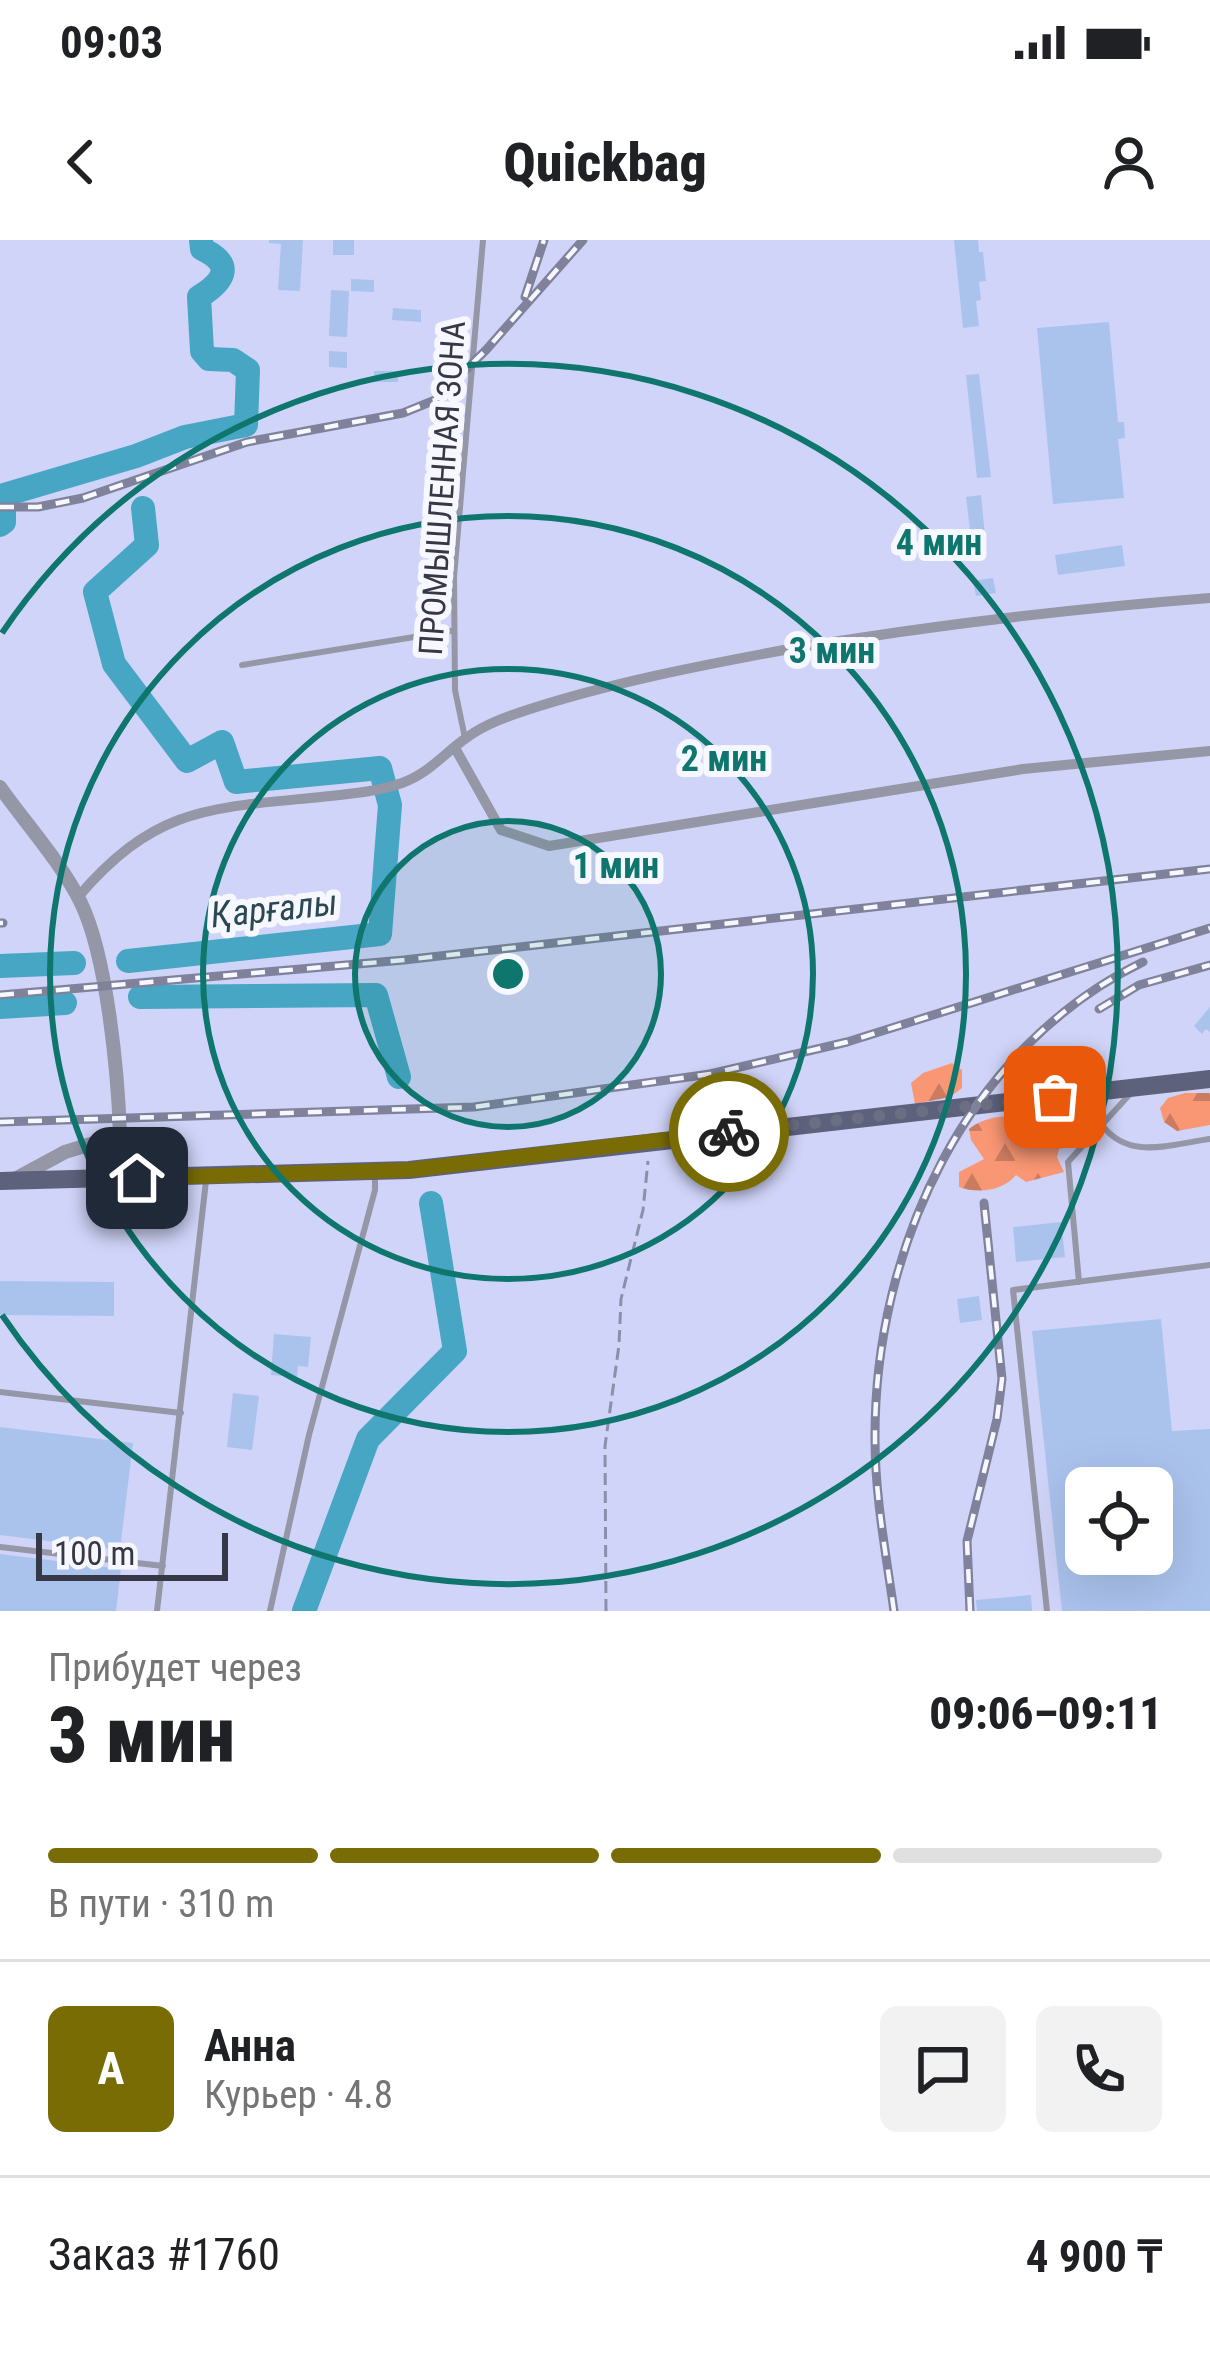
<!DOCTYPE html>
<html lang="ru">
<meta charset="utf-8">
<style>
body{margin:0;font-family:"Roboto Condensed",sans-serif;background:#f2f2f2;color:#202124;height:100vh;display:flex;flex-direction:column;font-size:45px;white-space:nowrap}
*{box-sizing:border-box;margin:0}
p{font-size:39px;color:#757577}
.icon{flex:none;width:66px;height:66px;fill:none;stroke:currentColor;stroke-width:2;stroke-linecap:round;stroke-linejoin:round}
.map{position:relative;height:1371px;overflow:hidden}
.drawer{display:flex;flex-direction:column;background:#fff;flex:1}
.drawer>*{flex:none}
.buttons{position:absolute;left:1065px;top:1227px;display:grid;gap:24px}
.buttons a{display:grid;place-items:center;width:108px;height:108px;border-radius:18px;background:#fff;box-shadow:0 12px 48px #0002;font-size:60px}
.scale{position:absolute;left:36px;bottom:30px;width:192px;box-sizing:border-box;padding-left:12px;border:6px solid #363846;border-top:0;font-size:33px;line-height:42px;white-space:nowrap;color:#363846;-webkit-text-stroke:9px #f6f7ff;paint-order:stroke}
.pin{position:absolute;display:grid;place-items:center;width:102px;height:102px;color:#fff;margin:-51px;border-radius:24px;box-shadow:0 6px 18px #0006}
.courier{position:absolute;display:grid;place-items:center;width:120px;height:120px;margin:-60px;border:9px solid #796c05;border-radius:50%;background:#fff;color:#222;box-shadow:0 3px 15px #0007}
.head em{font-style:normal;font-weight:800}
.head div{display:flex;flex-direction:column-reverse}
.head{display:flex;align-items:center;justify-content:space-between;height:204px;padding:0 48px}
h1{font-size:78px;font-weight:800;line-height:90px}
.bar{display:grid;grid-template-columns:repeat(4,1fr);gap:18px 12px;align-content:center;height:144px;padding:0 48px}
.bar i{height:15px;border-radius:9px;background:#e0e0e0}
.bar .current{background:#796c05}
.bar p{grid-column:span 4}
.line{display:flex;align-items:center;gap:30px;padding:0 48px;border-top:3px solid #e0e0e0}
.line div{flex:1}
.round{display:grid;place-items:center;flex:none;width:126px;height:126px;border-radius:18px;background:#f2f2f2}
.status{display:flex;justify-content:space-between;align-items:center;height:84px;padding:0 60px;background:#fff;direction:ltr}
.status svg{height:33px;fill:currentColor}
header{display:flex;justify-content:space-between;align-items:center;height:156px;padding:0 48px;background:#fff;font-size:54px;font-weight:800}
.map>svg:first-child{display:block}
.forest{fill:url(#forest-firs)}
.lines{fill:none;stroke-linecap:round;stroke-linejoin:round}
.river{stroke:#46a6c3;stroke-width:24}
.building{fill:#aac3ed;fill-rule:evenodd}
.path{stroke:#8c8fa9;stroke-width:3;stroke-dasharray:12 6;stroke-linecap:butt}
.service{stroke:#9596a6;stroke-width:6}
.minor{stroke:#9596a6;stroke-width:10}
.tertiary{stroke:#9596a6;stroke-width:14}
.primary{stroke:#5e617c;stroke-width:18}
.rail-casing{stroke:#7f829a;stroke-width:9}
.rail{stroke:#f6f7ff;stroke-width:4.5;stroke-dasharray:14;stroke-linecap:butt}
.done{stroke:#6c6f84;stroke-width:12;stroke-dasharray:0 21.6}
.route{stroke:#796c05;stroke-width:15}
.ring{fill:none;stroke:#0f766e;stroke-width:6}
.labels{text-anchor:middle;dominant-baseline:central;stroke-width:12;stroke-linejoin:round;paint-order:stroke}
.street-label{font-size:33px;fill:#363846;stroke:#f6f7ff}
.water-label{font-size:36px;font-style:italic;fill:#2a4851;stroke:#f6f7ff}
.centre{fill:#0f766e;stroke:#f6f7ff;stroke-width:6}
.ring-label{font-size:36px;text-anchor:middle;font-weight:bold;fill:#0f766e;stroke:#f6f7ff;stroke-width:12;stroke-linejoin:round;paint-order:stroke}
</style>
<div class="status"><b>09:03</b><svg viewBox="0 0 49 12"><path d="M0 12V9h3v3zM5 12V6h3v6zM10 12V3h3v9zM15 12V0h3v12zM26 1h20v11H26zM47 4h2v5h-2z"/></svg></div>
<header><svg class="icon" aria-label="back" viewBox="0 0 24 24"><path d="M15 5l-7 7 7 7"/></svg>Quickbag<svg class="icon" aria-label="person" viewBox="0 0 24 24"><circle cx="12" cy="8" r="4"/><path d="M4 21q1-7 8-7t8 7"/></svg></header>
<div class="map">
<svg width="1210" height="1371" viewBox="0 0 1210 1371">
<defs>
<pattern id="forest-firs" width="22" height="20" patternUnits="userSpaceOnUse" patternTransform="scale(3)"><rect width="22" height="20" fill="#f99673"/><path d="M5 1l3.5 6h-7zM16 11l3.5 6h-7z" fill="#ca7b60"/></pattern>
</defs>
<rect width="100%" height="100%" fill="#d0d4f8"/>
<!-- forest -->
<path class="forest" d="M952 823 962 830V848L950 857 915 864 911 843 923 833Z
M1185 853H1210V885L1177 891 1164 882 1160 868 1168 858Z
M1087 859 1104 878C1083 887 1080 905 1059 909L1057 917 1064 932 1026 942 1016 935C1003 951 978 954 959 947V932L984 919 971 900 969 889C992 870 1022 879 1048 872 1061 868 1073 862 1087 859Z"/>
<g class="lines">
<!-- river -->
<path class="river" d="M0 285 4 282V255L136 216 185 197 246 185 248 130 233 120 209 119 202 111 199 57C223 42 236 25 202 9L201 0
M128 721 380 694 390 565 380 528 236 542 222 502 187 521 114 424 95 352 147 305 143 268
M0 726 74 723
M140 757 376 755 399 837
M0 767 65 763
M304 1371 368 1199 455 1111 431 963"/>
</g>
<!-- building -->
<path class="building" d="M269 0H303L300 51 278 50 281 4 269 3Z
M333 0H354V15H333Z
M954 0H978L979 12H983L986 41 979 42 981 60 976 61 979 86 963 88Z
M351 39 374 40V52L351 51Z
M331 50 349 51 347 97 329 96Z
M393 68 421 70V82L392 80Z
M1109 82 1118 182H1124L1125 198 1118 199 1124 258 1053 264 1037 88Z
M329 111 347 112V128L329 127Z
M374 131H398V142H374Z
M979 134 991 237 977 238 966 135Z
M981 255 986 305 972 307 966 257Z
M1122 305 1125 326 1058 335 1055 315Z
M993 338 996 353 976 356 973 341Z
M1210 767V792L1206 789 1202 794 1194 786Z
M1061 982 1065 1017 1016 1022 1013 987Z
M0 1041 114 1042V1076L0 1075Z
M979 1056 982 1080 960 1083 957 1059Z
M1161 1079 1172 1191 1210 1189V1371H1062L1032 1091ZM1086 1248H1152V1314H1086Z
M274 1094 311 1097 308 1127 298 1126 297 1137 271 1135Z
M233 1153 259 1156 252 1210 227 1207Z
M0 1187 133 1203 120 1310 0 1295Z
M0 1314 121 1329 116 1371H0Z
M1031 1355 1032 1371H977L976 1360Z"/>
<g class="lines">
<!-- path -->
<path class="path" d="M606 1371 605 1206 619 1105 621 1059 643 970 648 921"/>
<!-- service -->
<path class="service" d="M242 425 451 391
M465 498 455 450 454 337 483 0
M1102 885C1129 921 1171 904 1210 899
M1079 1042 1068 922 1130 854
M0 1152 181 1173
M0 1307 163 1326
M157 1371 206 941
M270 1371 309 1195 375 950V935
M1047 1371 1013 1050 1210 1025"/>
<!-- minor -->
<path class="minor" d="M455 508 501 590 549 606 1023 529 1210 511
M78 657C156 566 210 568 321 557 349 554 376 552 402 543 430 533 445 512 469 496 486 484 506 477 527 470 610 443 698 426 784 410 926 386 1067 369 1210 358"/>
<!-- tertiary -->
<path class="tertiary" d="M0 547C26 584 61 622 81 663 107 717 118 833 120 895
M120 895 159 916 176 937
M15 939 65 912 120 895"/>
<!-- primary -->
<path class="primary" d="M0 941 409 930 1210 839"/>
<defs>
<path id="rail" d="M525 57 544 0
M0 267H38L83 258 247 202 403 173 435 160 486 110 583 0
M0 683H3
M0 755 404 720 1210 629
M1099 769 1139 745 1210 725
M0 882 474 867 710 834 847 802 1210 688
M894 1371C886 1314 875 1256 875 1199 874 1008 966 808 1143 722
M970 1371 967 1301 997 1179 1002 1139 984 963"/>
</defs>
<!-- rail casing -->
<use href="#rail" class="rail-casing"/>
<!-- rail -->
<use href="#rail" class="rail"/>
</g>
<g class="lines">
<!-- done -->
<path class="done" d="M729 892 1055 857"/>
<!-- route -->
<path class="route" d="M137 938 409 930 729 892"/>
</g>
<!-- distance rings -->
<circle cx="508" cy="734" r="153" fill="#0f766e" fill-opacity=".12"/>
<g class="ring">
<circle cx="508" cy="734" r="153"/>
<circle cx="508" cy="734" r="305"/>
<circle cx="508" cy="734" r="458"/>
<path d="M2 393A610 610 0 1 1 2 1075"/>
</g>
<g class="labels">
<!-- street labels -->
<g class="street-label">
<text transform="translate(442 248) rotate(-86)">ПРОМЫШЛЕННАЯ ЗОНА</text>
</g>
<!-- water labels -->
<g class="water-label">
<text transform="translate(274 669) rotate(-6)">Қарғалы</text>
</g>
</g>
<circle cx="508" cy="734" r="18" class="centre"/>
<g class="ring-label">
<text x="939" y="315">4 мин</text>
<text x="832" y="423">3 мин</text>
<text x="724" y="531">2 мин</text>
<text x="616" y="638">1 мин</text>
</g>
</svg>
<div class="buttons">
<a><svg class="icon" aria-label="locate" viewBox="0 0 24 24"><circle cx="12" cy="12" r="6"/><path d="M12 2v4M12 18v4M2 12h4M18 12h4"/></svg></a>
</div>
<div class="scale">100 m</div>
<div class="pin" style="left:1055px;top:857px;background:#ea580c"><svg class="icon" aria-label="bag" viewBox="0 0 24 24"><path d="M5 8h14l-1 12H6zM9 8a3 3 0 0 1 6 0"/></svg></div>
<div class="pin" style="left:137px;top:938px;background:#1f2937"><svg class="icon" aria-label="home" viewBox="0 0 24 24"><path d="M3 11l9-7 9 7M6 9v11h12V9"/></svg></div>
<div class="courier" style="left:729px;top:892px"><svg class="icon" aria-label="bike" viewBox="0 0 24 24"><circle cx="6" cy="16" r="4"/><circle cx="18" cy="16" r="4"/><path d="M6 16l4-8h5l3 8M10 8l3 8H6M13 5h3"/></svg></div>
</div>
<section class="drawer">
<div class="head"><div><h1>3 мин</h1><p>Прибудет через</p></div><em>09:06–09:11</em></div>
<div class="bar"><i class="current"></i><i class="current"></i><i class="current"></i><i></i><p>В пути · 310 m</p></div>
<div class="line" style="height:216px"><b class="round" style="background:#796c05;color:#fff">А</b><div><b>Анна</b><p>Курьер · 4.8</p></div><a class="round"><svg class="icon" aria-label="chat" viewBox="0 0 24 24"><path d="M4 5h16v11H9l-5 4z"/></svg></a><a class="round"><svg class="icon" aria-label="phone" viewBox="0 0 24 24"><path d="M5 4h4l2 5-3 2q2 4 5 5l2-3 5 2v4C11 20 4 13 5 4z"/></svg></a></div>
<div class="line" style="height:156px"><div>Заказ #1760</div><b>4 900 ₸</b></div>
</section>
